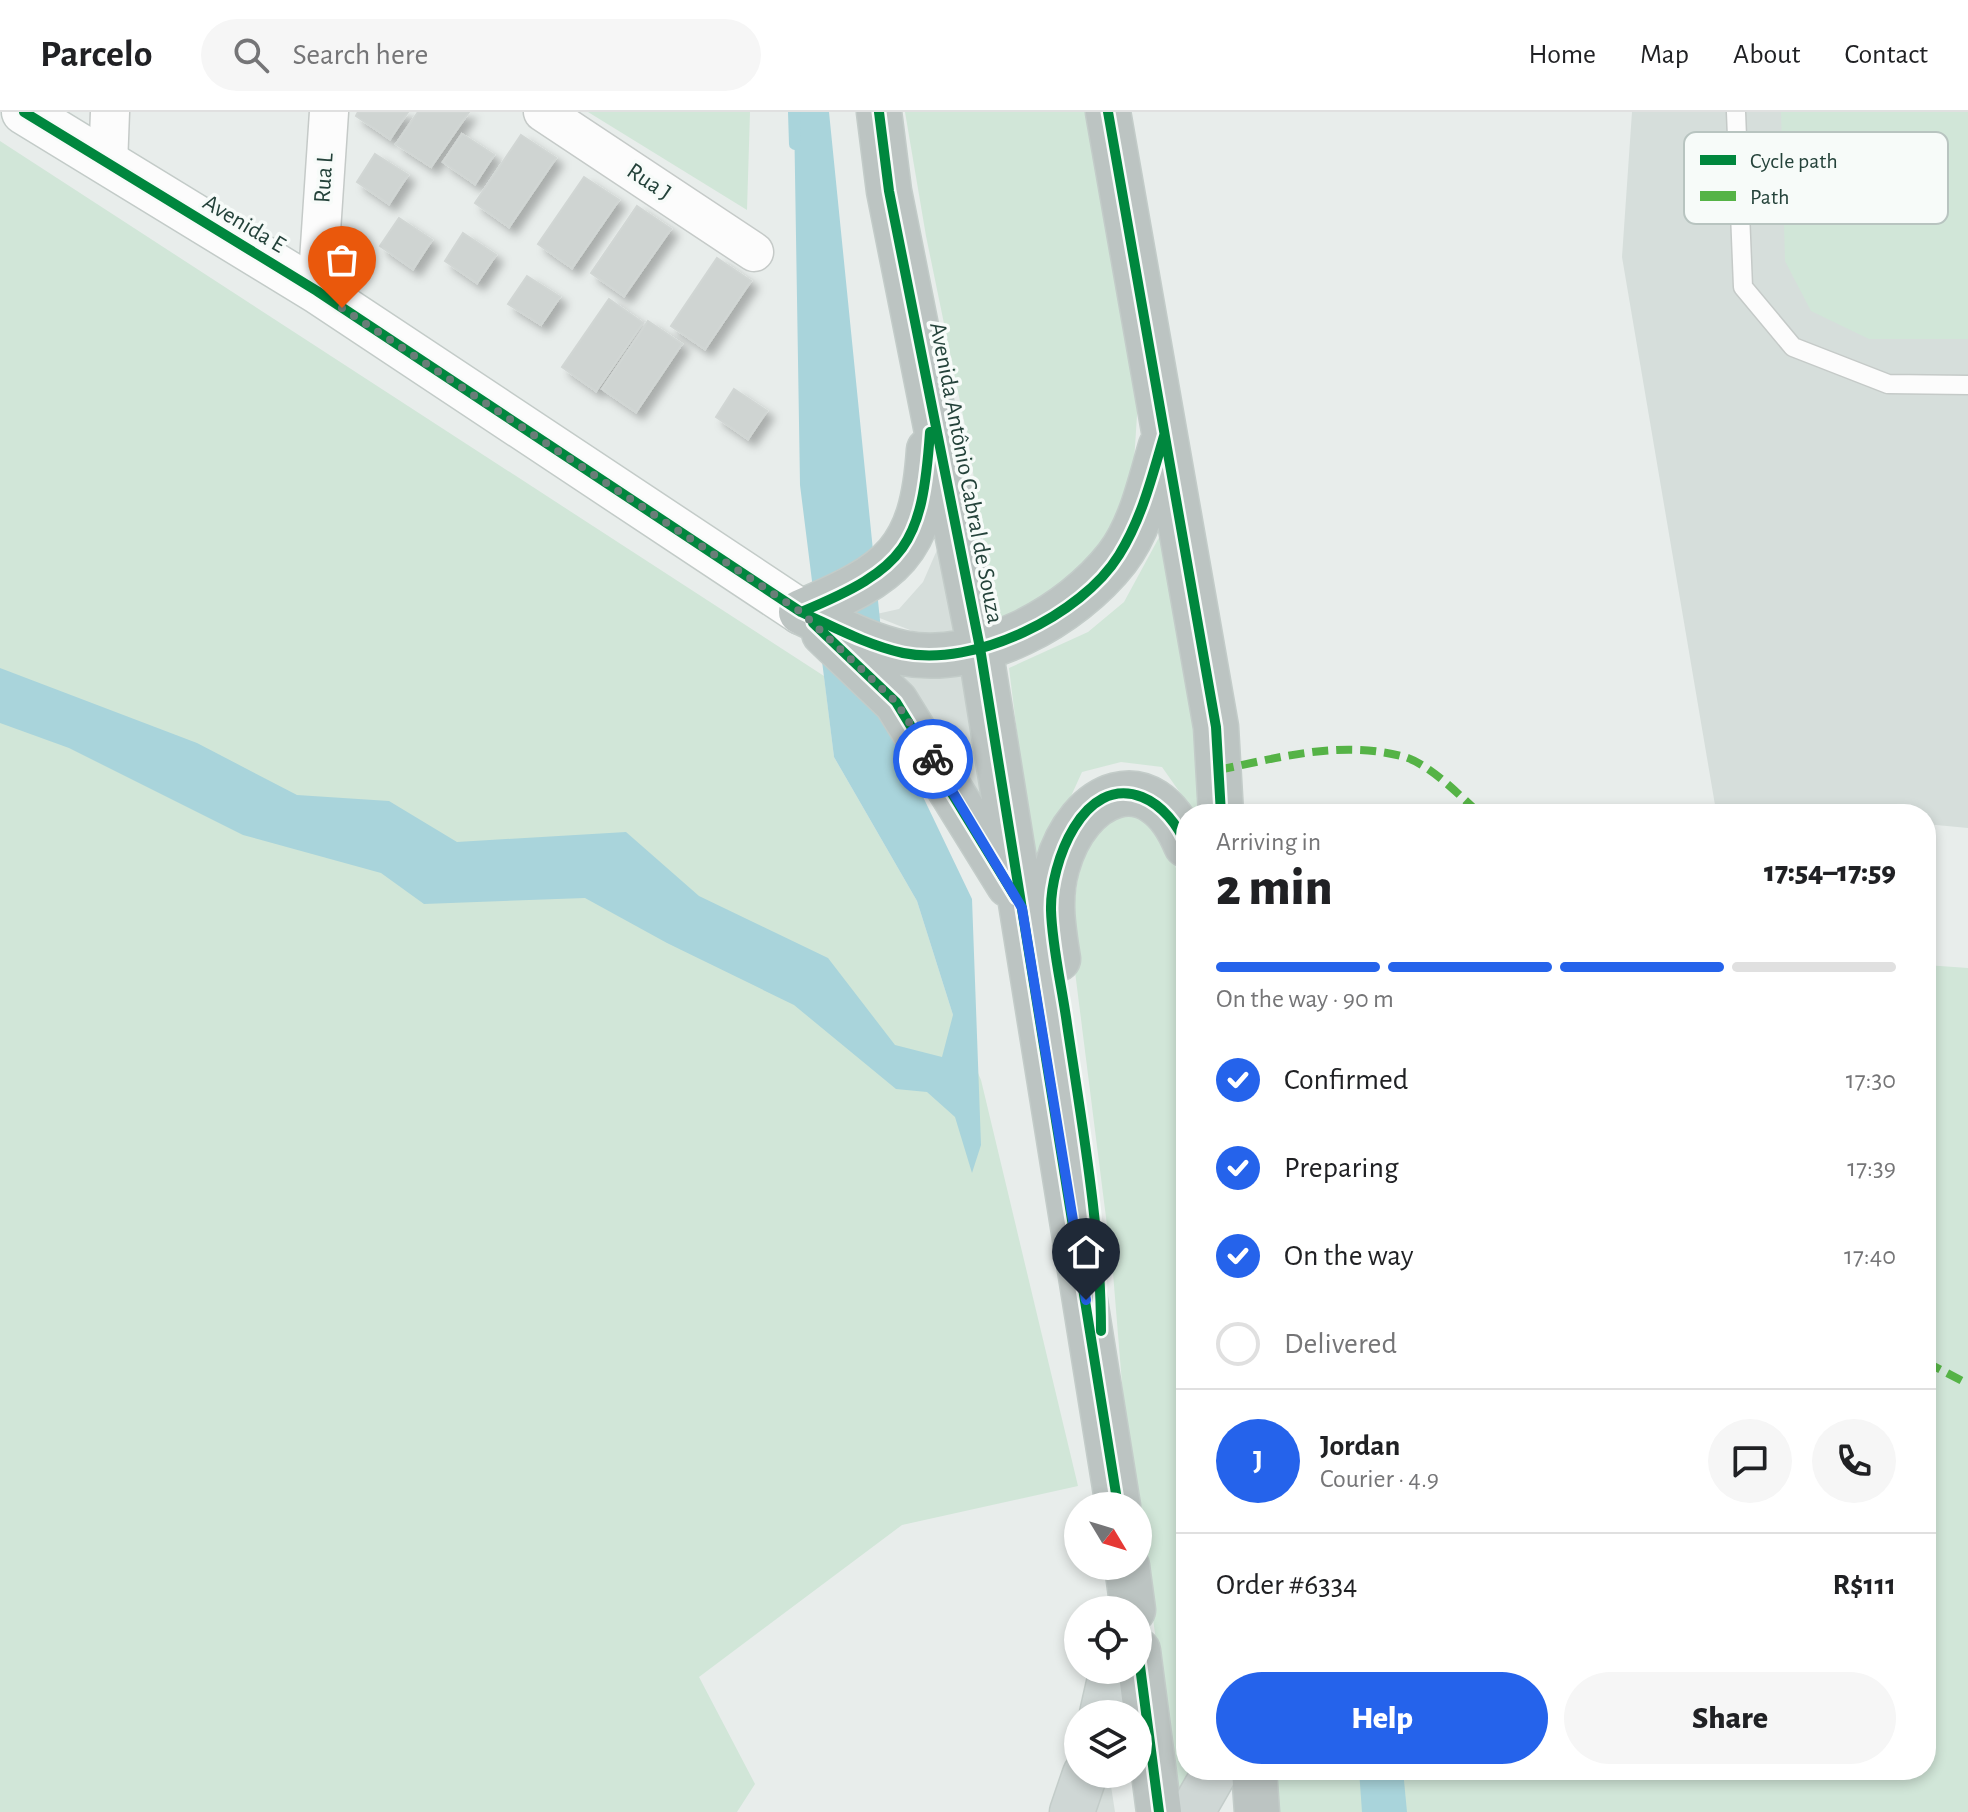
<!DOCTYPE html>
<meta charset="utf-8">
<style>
body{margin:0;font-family:"Alegreya Sans",sans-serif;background:#f6f6f6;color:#202124;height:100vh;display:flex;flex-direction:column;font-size:30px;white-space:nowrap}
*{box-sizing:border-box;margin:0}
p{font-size:26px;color:#757577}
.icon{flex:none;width:44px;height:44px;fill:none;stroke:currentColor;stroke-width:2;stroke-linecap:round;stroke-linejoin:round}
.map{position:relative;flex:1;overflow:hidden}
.side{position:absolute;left:1176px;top:692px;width:760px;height:976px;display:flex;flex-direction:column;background:#fff;border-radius:32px;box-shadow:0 4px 12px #0003}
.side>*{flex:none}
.needle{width:52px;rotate:128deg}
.tools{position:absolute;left:1064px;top:1380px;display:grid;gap:16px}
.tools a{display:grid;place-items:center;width:88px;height:88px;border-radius:50%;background:#fff;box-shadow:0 4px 12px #0003;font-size:40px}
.pin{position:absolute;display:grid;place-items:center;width:68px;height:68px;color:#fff;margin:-82px -34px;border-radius:50% 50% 50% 0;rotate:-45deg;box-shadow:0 0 8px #0007}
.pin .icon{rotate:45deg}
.courier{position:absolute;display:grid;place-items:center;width:80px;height:80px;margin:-40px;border:6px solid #2563eb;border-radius:50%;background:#fff;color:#222;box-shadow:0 2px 10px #0007}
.overview em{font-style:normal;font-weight:800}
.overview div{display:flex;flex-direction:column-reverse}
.overview{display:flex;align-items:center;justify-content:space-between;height:136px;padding:0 40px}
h1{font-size:52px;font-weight:800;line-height:60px}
.bar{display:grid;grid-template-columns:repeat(4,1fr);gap:12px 8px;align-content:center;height:96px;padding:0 40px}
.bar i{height:10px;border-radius:6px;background:#e0e0e0}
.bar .current{background:#2563eb}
.bar p{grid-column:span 4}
.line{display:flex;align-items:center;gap:20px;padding:0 40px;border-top:2px solid #e0e0e0}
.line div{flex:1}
.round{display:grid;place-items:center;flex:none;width:84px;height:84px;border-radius:42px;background:#f6f6f6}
ol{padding:0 40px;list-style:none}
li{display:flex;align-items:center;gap:24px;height:88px}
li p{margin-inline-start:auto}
li .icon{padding:8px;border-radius:50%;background:#2563eb;color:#fff;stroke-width:4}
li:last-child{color:#757577}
li i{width:44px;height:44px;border:4px solid #e0e0e0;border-radius:50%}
.action{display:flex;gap:16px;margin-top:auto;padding:16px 40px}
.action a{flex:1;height:92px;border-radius:48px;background:#2563eb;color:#fff;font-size:32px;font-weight:800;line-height:92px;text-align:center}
.action a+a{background:#f6f6f6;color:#202124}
header{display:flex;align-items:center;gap:48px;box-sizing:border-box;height:112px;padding:0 40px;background:#fff;border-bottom:2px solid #e0e0e0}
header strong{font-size:38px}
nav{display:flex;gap:44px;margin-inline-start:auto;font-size:28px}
.search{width:560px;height:72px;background:#f6f6f6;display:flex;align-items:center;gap:20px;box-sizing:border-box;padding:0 28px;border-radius:44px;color:#757577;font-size:30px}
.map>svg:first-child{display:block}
.built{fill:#d6dedb}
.green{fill:#d1e6d8}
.water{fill:#a9d4db}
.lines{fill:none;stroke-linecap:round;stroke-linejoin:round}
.stream{stroke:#a9d4db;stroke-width:12}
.building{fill:#cfd4d2;stroke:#d1d6d4;stroke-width:2;filter:url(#shadow)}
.lane-casing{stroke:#c5cac8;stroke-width:21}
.street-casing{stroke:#c5cac8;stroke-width:41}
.secondary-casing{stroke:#c3cbc8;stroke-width:47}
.primary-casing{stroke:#c3ccc9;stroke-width:47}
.highway-casing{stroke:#c3ccc9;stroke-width:47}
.lane{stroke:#fcfcfc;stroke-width:18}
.street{stroke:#fcfcfc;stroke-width:38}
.secondary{stroke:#fcfcfc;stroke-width:44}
.primary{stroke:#cfd7d5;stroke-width:44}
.highway{stroke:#bcc4c2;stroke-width:44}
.quiet{stroke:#55b346;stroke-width:8;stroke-dasharray:16 8;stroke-linecap:butt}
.cycleway-casing{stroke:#f7fbf9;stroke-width:15}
.cycleway{stroke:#00873e;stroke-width:10}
.done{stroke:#697e78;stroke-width:8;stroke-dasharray:0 14.4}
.route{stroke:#2563eb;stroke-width:10}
.labels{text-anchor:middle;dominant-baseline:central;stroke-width:7;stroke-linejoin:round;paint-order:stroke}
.street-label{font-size:24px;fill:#24423a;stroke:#f7fbf9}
.key{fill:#f7fbf9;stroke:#b8c4c0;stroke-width:2}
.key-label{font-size:22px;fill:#24423a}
</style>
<header>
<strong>Parcelo</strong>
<div class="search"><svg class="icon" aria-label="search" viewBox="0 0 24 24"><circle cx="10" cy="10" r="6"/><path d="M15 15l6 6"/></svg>Search here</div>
<nav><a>Home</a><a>Map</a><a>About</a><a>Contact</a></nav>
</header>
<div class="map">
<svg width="1968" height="1700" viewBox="0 0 1968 1700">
<defs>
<filter id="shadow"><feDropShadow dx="7" dy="7" stdDeviation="4" flood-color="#0004"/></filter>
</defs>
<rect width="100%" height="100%" fill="#e8edeb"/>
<!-- built -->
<path class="built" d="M1632 0H1968V716L1926 712V702H1816L1715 693 1622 145Z
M944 422 966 520 925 524 872 503 899 497 923 470Z
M963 547 1001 718 897 556Z
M1100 1673 1111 1674 1115 1700H1089Z"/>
<!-- green -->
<path class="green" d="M588 0H750L747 98Z
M905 0H1091L1138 288 1132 381 1103 444 996 516 969 333 926 124Z
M1781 0H1968V227H1869L1811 199 1785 149Z
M0 29 824 564 834 645 917 789 953 903 981 968 1078 1374 902 1413 699 1565 755 1672 737 1700H0Z
M1162 420 1206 662 1205 702H1195L1162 655 1121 650 1082 660 1057 715 1038 791 1009 556 1088 520 1124 490Z
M1258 692 1342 702H1259Z
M1121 693 1165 714 1186 795V1658H1203L1179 1700 1123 1284 1113 1161 1070 820 1078 765 1099 702Z
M1926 853 1968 856V1700H1274V1658H1926Z"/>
<!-- water -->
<path class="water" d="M794 0H829L891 618 972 787 981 1033 972 1061 955 1005 927 980 896 977 794 893 667 831 585 786 424 792 381 761 243 723 69 636 0 611V556L197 631 297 683 389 689 457 730 626 720 699 784 828 846 895 933 942 945 953 903 917 789 834 645 800 373Z
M1359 1658H1403L1407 1700H1362Z"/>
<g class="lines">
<!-- stream -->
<path class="stream" d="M794 0 795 32"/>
</g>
<!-- building -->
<path class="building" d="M358 0H408L390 27 356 4Z
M418 0H469L431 55 396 32Z
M462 22 494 43 475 72 443 50Z
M521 23 556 46 509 115 475 91Z
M375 42 408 63 389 92 357 70Z
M584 65 619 88 572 156 538 132Z
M637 94 671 117 624 184 591 161Z
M399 106 432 128 413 157 380 134Z
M463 121 496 143 477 171 445 149Z
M717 146 751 169 705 237 671 214Z
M527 164 560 185 541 213 508 192Z
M609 187 643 211 596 279 562 255Z
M648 209 682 232 636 300 602 277Z
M734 277 767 299 748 327 716 305Z"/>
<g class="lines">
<defs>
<path id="lane" d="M1736 0 1743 175 1793 235 1888 272 1968 273"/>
<path id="street" d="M543 0 754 140
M108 53 110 0
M317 179 329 0"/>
<path id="secondary" d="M24 0 317 179 801 500"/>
<path id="primary" d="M1102 1602 1112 1558
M1072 1700 1085 1662
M1192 1700 1216 1658"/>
<path id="highway" d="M879 0 889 79 980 536 1118 1394
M1108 0 1216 615 1221 702
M801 500C834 515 868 534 903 541 979 556 1072 504 1117 446 1141 415 1150 371 1161 334
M801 500C893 461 922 441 929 338
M824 521 896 590 1009 773
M1058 847C1053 816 1048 786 1057 755 1078 679 1151 647 1186 733
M1127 1454 1133 1498
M1138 1539 1159 1700
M1254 1658 1257 1700"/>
</defs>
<!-- lane casing -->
<use href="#lane" class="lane-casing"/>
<!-- street casing -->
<use href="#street" class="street-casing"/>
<!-- secondary casing -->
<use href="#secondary" class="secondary-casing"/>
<!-- primary casing -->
<use href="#primary" class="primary-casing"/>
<!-- highway casing -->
<use href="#highway" class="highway-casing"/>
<!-- lane -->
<use href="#lane" class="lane"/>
<!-- street -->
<use href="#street" class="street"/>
<!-- secondary -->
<use href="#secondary" class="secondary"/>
<!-- primary -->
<use href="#primary" class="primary"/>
<!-- highway -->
<use href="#highway" class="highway"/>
<!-- quiet -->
<path class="quiet" d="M1218 658C1278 646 1339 628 1401 644 1428 650 1460 684 1480 702
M1926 1250 1968 1272"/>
<defs>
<path id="cycleway" d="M24 0 317 179 801 500C834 515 867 533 903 541 974 556 1082 503 1119 443 1142 406 1152 365 1164 324
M879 0 889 79 980 536 1118 1394
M1108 0 1216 615 1221 702
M801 500C907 456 922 433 930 320
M813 511 896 590 1016 786
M1101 1219C1101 1117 1082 1013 1067 912 1062 875 1052 835 1051 798 1050 752 1083 662 1142 685 1162 693 1178 713 1186 733
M1138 1539 1159 1700"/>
</defs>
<!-- cycleway casing -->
<use href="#cycleway" class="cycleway-casing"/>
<!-- cycleway -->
<use href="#cycleway" class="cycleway"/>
</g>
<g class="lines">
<!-- done -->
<path class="done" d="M342 196 801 500 896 590 933 647"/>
<!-- route -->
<path class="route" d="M933 647 1022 796 1086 1188"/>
</g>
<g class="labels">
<!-- street labels -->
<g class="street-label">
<text transform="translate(324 66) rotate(-86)">Rua L</text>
<text transform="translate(649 70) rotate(34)">Rua J</text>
<text transform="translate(244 112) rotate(31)">Avenida E</text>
<text transform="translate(966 361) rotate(79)">Avenida Antônio Cabral de Souza</text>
</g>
</g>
<!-- legend -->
<rect x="1684" y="20" width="264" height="92" rx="12" class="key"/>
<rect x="1700" y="43" width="36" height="10" fill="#00873e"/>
<rect x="1700" y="79" width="36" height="10" fill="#55b346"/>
<g class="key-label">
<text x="1750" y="56">Cycle path</text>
<text x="1750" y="92">Path</text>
</g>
</svg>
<div class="tools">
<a><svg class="needle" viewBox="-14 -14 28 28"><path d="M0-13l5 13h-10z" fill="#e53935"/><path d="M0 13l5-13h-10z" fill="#757577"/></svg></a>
<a><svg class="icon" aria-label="locate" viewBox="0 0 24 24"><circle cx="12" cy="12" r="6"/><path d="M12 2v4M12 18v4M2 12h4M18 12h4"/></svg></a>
<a><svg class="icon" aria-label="layers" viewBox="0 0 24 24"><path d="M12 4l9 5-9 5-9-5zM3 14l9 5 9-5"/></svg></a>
</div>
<div class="pin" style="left:342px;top:196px;background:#ea580c"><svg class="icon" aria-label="bag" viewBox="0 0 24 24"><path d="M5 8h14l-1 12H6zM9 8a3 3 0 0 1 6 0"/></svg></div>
<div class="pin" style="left:1086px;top:1188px;background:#1f2937"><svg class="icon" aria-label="home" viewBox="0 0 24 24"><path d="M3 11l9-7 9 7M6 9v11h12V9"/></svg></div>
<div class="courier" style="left:933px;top:647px"><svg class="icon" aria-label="bike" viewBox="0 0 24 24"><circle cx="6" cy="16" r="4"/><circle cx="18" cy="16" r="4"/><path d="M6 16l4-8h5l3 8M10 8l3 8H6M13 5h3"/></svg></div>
<section class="side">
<div class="overview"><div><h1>2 min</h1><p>Arriving in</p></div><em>17:54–17:59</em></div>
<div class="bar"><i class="current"></i><i class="current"></i><i class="current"></i><i></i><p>On the way · 90 m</p></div>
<ol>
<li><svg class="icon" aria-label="check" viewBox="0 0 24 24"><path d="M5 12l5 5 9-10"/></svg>Confirmed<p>17:30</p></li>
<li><svg class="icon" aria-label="check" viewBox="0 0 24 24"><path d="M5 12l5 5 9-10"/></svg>Preparing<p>17:39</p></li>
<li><svg class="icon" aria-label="check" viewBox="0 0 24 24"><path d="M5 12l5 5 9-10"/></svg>On the way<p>17:40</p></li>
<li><i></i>Delivered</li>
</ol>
<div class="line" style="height:144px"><b class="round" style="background:#2563eb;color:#fff">J</b><div><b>Jordan</b><p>Courier · 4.9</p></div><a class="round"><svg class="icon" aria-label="chat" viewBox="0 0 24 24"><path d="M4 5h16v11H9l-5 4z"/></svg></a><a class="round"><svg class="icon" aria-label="phone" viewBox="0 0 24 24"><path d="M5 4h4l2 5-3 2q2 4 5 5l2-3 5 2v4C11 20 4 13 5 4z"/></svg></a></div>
<div class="line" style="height:104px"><div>Order #6334</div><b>R$111</b></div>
<div class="action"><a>Help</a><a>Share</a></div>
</section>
</div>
